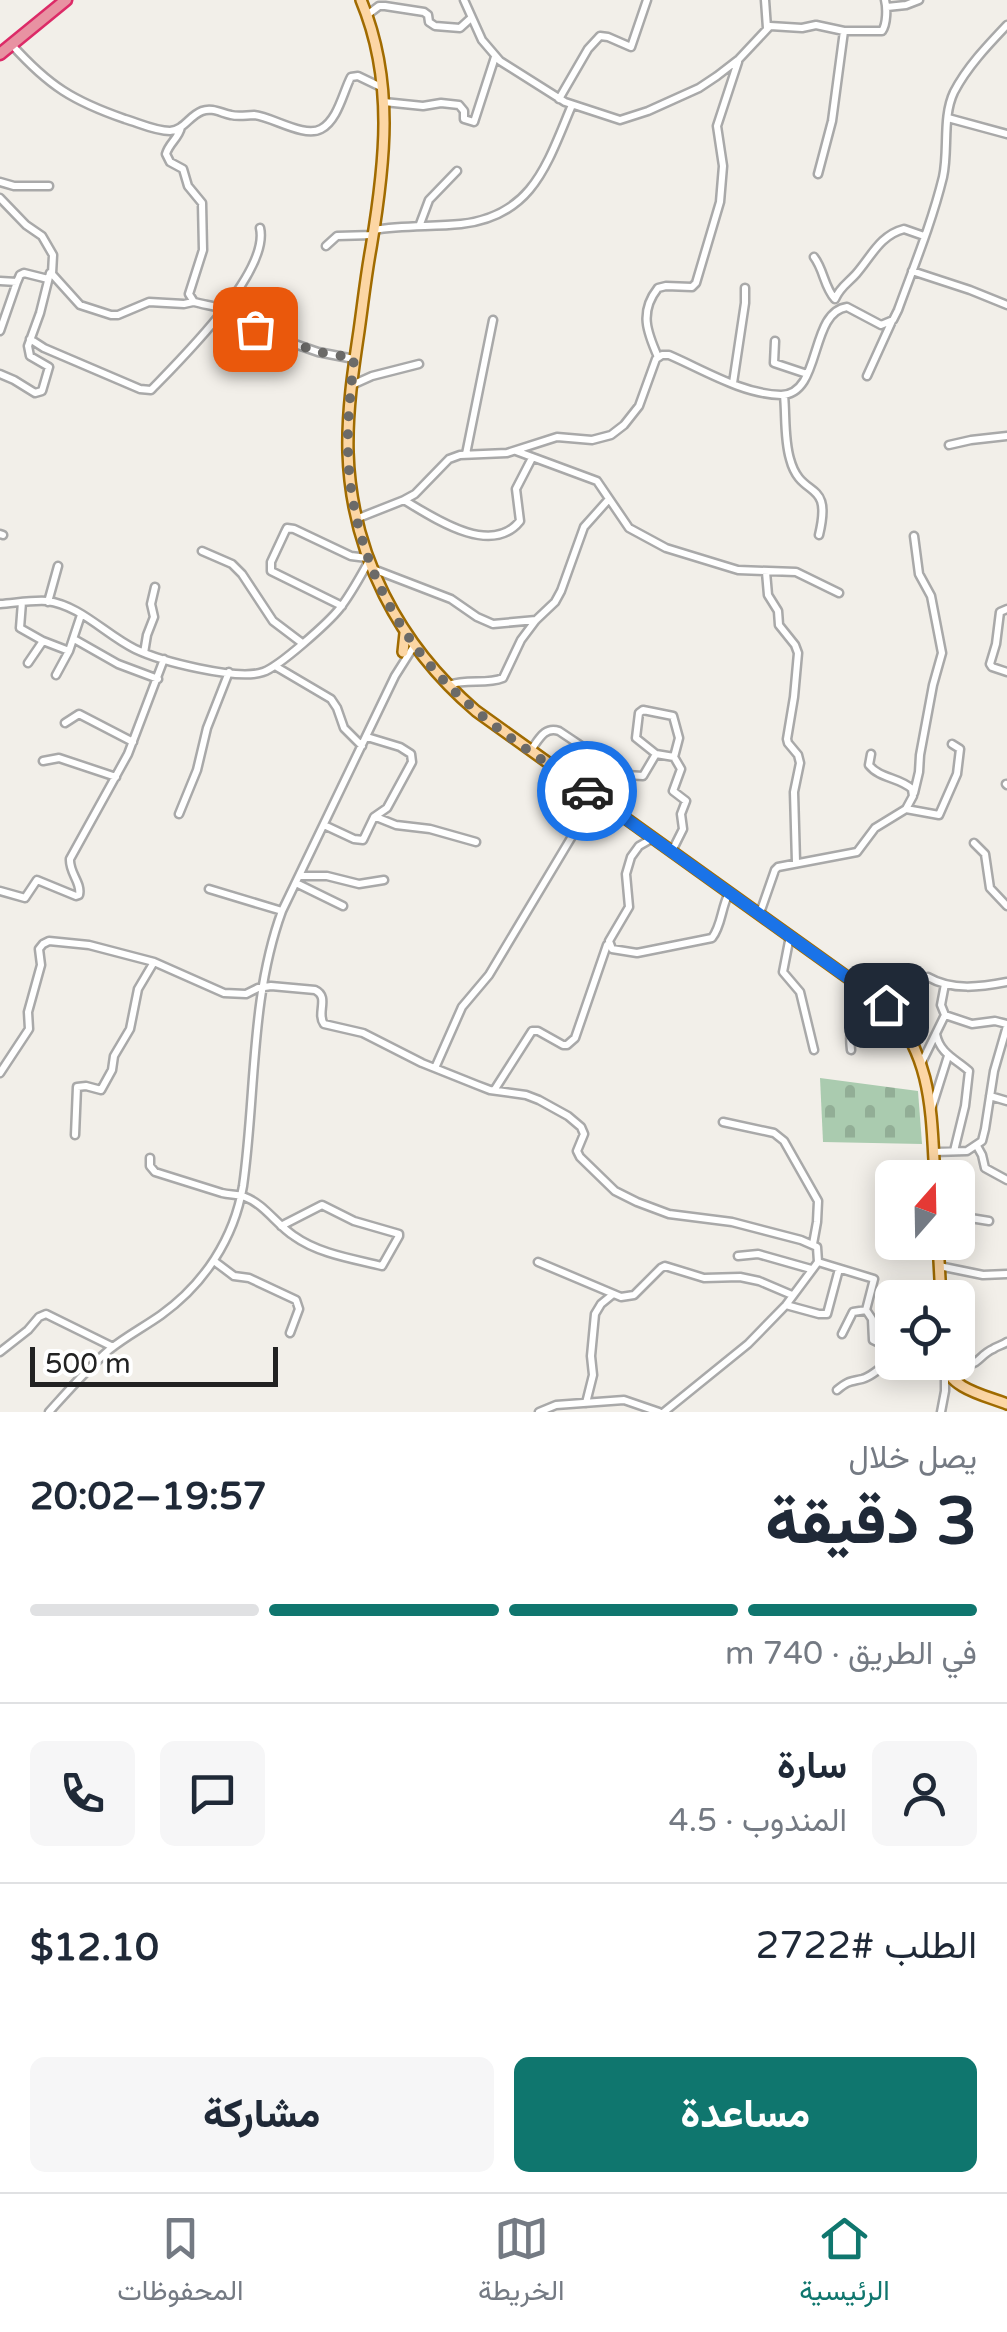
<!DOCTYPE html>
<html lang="ar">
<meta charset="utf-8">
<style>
body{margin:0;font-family:"Varela Round",Vazirmatn,sans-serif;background:#f6f6f7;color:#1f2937;direction:rtl;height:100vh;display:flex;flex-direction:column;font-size:38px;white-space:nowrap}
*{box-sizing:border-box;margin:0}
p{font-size:32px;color:#747a83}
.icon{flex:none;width:55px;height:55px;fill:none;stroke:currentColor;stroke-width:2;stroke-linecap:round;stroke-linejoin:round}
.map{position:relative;height:1412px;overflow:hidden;direction:ltr}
.side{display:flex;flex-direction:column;background:#fff;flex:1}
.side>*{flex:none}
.needle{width:65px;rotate:20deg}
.controls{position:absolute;left:875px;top:1160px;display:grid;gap:20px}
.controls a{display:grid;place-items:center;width:100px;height:100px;border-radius:15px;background:#fff;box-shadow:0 5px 25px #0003;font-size:50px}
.scale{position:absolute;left:30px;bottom:25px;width:248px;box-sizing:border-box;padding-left:10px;border:5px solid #222;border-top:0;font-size:28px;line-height:35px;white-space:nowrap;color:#222;-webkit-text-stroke:8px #fff;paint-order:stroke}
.pin{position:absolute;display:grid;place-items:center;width:85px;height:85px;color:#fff;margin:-42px;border-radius:20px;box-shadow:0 5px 15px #0006}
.courier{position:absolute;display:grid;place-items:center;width:100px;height:100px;margin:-50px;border:8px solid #1a73e8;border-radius:50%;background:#fff;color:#222;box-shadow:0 2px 12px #0007}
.overview em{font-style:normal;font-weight:800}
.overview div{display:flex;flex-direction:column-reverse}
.overview{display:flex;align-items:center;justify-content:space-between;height:170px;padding:0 30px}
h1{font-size:65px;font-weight:800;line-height:75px}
.bar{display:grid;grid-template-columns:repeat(4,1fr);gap:15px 10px;align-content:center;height:120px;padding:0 30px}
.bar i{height:12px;border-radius:8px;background:#e0e1e3}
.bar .active{background:#0f766e}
.bar p{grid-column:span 4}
.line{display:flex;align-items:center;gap:25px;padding:0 30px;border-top:2px solid #e0e1e3}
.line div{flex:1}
.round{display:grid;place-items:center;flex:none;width:105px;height:105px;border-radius:15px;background:#f6f6f7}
.action{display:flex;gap:20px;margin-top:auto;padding:20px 30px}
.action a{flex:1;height:115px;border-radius:15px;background:#0f766e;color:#fff;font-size:40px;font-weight:800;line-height:115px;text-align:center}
.action a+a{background:#f6f6f7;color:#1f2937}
.menu{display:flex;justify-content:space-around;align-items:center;height:140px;border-top:2px solid #e0e1e3;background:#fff;font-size:28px;color:#747a83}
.menu a{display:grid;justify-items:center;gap:5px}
.menu .active{color:#0f766e}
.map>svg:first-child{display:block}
.cemetery{fill:url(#cemetery-stones)}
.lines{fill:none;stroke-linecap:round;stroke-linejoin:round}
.minor-casing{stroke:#a9a9a9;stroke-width:11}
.major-casing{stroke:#a06b00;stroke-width:14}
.highway-casing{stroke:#dc2a67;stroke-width:15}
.minor{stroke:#fff;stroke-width:6}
.major{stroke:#fcd6a4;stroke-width:9}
.highway{stroke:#e892a2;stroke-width:10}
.done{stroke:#6b6a68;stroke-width:10;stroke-dasharray:0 18}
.route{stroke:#1a73e8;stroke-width:12}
</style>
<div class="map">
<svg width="1007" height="1412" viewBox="0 0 1007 1412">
<defs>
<pattern id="cemetery-stones" width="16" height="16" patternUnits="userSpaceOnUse" patternTransform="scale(2.5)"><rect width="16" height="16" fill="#aacbaf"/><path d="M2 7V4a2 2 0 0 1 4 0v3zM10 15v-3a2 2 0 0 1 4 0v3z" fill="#92ae96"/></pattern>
</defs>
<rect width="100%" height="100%" fill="#f2efe9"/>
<!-- cemetery -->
<path class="cemetery" d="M820 1078 918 1091 922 1144 823 1142Z"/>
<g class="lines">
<defs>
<path id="minor" d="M464 0 482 40 500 61 565 102 620 120 648 111 699 88 717 76 739 59 770 26 802 28 816 25 844 31H882C887 24 887 8 885 0
M765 0 767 28
M887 7 906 5 919 0
M367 15 379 6H385L424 12 428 15 429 22 435 26 460 28 471 18
M12 45C49 86 73 101 125 119 139 123 155 131 170 131 184 130 189 116 202 111 212 107 221 113 231 115 239 117 247 115 254 115 273 117 304 138 321 129 338 120 343 92 351 77L358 76 383 88
M559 99 588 49 600 36 608 37 631 47 647 0
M384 102 423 106 441 103 459 105 464 111V119L474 122 495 57
M948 118 1007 134
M181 127C179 138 169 143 166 154L170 162 183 169 188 186 202 203 203 250 189 294 194 302C209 306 230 308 243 317 251 322 254 329 263 333L318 352 354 359
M818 174 832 121 844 31
M0 182 14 186H49
M0 198 26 225 42 236 53 255 52 274 80 305 111 315H118L149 302 184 304 193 302
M420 224 429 200 457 171
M374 230C403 225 432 227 461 224 533 216 547 164 572 105
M326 246 337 236 373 235
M814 257C824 270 824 287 835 299
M912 271 970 290 1007 305
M0 281 17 282 20 275 24 273 48 279
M835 299C840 287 848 283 856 274 871 257 880 235 904 229L924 236
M0 331 17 282
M30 339 44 348 140 389 151 390C181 359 270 272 260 228
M775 341 774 363 807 374
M658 357C647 332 639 312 658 288L666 286 692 287 696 283 720 202 723 166 717 126 738 62
M0 374 14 380 35 393 42 391 49 367 30 356 28 346 40 313 50 273
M867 376 892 321
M733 383 745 303V288
M352 385 372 376 419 364
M784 395C786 415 784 439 790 459 801 501 833 477 819 535
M949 445 971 440 1007 436
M516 451 597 481 629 528 666 548 738 570 796 572 839 593
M466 454 493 320
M404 500C434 518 491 557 520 521L516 489 532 458
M356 519 404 500 415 494 449 459 460 455 507 453 557 437 592 440 611 435 624 425 639 406 656 359 662 355H669C704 370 742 394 781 395 822 395 809 312 847 307L881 325 893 320 898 310C914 266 932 222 943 177 949 150 942 117 954 92 967 67 987 46 1007 25
M0 534 3 535
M202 551 232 564 242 574 273 621 302 643
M373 569 451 599 477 617 493 624 536 620
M766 572 768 595 778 611 779 625 795 645 798 653 794 697 787 739 788 743 798 755 800 763 794 792 796 862
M22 602 20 628 43 641
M48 602 58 566
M0 604C15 603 32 600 47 601 80 605 106 635 135 649 160 661 237 681 263 672 279 667 329 622 340 608 351 594 360 577 369 561
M342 606 271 571V562L285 532 287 528 294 529 351 556 367 558
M1007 609 1000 612 996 644 990 664 992 667 1007 672
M74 639 118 664 158 679
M144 653 147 635 154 617 151 604 155 587
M28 663 43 641 69 651
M275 666 331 699 337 708 344 728 362 746
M56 675 69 651 81 615
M449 685C467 678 486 685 503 678L521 640 536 620 555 602 561 591 584 527 609 499
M65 723 79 714 133 742
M531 750C539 739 545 726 559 731L604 761V769L589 792
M656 754 636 738 639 713 643 710 673 716 679 738 674 757 681 769 673 791 686 801 681 814 683 829 672 851
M871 754 869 765C880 779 899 777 912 789L913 796 906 809
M43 761 59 758 116 777
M1006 784 1007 785
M914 793 919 772 920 755 933 685 942 653 931 596 919 574 914 536
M613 809 626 775 643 776 656 754 674 757
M179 814 197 770 207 728 229 672
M376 817 396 825 430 829 476 842
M324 825 354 839 363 840 374 817 387 808 412 762 411 754 400 747 367 737
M653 838 639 846 631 857 626 874 629 907 609 941 612 949 637 953 712 938C722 925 721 908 729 893
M974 843 985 854 990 888 1007 906
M299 876H327L359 884 384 880
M296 883 343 906
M209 889 282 911
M0 891 25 898 37 880 76 896 79 895C82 883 69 873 70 859L128 754 164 659
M760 913 775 870 778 867 857 852 875 828 906 809 939 815 957 774 960 749 952 744
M790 936 783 972 800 992 814 1050
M928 977C952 991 981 987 1007 982
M945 1015 972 1024 995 1021 1007 1024
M936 1034C940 1054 956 1059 969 1071L965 1106 954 1151
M851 1050C848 1026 853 1010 874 996
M922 1062 945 1015 941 1005 945 984
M435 1068 462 1007 489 975 577 828 597 798
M0 1073 29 1029 28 1012 41 965 39 949 43 944 49 941 89 945 154 962 224 993 246 994 258 988 271 986 315 990C330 997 316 1013 324 1024L363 1033 422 1063 477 1085 490 1090 526 1095 539 1100 568 1116 581 1127 584 1134 577 1151 580 1157 615 1191 637 1202 669 1214 732 1222 801 1240 817 1247 818 1262 786 1305 748 1344 664 1412
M495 1089 532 1031H538L563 1045H567L575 1038 607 945
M990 1096 1007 1101
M931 1110 948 1056
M723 1122 774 1133 784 1141 818 1201 817 1222 813 1244
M75 1135 77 1087 86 1086 101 1090 112 1070 114 1056 130 1029 138 989 154 962
M977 1146 982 1155 985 1168 1007 1180
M934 1152 967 1151 982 1141 985 1129 994 1071 1007 1026
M150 1158V1166L155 1172C177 1179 200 1186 222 1193 230 1195 238 1194 245 1197 264 1204 277 1225 294 1236 319 1254 354 1259 382 1266L399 1236V1234L354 1221 322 1205 281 1226
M958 1216 989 1221
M738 1256 758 1254 811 1269
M214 1261 234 1276 249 1278 296 1300 299 1309 290 1333
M538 1262 621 1297 634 1295 661 1268 665 1266 704 1278 740 1277 759 1281 792 1295
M818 1262 874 1279 866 1310 872 1319 873 1340 892 1349
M939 1266 983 1275 1007 1274
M786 1305 819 1314H827L839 1269
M842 1334 853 1312 866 1310
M0 1352 28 1330 39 1317 46 1314 113 1347
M958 1362C978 1370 977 1356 993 1349 997 1346 1003 1345 1007 1342
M837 1390C848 1381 849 1382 862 1379 873 1376 884 1365 892 1358
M586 1403 593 1375 591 1356 595 1314 601 1304 612 1295
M49 1412C68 1391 87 1369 109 1350 125 1337 144 1327 161 1315 204 1284 234 1239 243 1186 256 1095 250 998 282 911L395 676 414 646
M539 1412 556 1405 624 1400 659 1412
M941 1412 945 1391V1371"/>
<path id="major" d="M361 0C395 81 385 164 371 248 366 275 363 303 359 331 353 371 347 411 348 452 351 554 399 645 476 711L886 1005C933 1057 931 1112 935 1178
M403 652 405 633
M938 1242 941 1298
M943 1362C950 1389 984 1395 1007 1404"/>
<path id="highway" d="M0 54 66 0"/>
</defs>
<!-- minor casing -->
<use href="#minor" class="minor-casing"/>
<!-- major casing -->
<use href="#major" class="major-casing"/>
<!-- highway casing -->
<use href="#highway" class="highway-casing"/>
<!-- minor -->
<use href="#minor" class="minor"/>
<!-- major -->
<use href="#major" class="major"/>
<!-- highway -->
<use href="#highway" class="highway"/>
</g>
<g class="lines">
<!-- done -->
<path class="done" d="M255 329 318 352 354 358C351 389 347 420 348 450 350 545 393 637 464 700 501 734 546 762 587 791"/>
<!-- route -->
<path class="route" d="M587 791 886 1005"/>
</g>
</svg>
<div class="controls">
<a><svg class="needle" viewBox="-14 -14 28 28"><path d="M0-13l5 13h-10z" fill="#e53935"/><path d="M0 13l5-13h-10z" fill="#747a83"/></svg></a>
<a><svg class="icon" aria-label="locate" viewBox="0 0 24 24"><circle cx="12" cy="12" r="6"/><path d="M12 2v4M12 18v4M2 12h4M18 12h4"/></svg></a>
</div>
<div class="scale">500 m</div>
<div class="pin" style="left:255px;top:329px;background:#ea580c"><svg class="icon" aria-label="bag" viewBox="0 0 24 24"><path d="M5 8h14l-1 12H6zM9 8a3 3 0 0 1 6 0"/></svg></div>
<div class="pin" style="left:886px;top:1005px;background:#1f2937"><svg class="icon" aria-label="home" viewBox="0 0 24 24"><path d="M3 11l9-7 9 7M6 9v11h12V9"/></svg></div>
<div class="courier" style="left:587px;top:791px"><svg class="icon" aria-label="car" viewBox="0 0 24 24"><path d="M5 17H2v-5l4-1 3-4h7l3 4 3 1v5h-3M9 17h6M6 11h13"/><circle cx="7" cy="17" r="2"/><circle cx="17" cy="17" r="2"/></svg></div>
</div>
<section class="side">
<div class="overview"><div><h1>3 دقيقة</h1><p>يصل خلال</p></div><em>19:57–20:02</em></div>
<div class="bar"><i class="active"></i><i class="active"></i><i class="active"></i><i></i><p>في الطريق · 740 m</p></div>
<div class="line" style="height:180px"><a class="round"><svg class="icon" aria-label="person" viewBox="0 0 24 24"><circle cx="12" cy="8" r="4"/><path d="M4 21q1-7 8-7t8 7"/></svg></a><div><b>سارة</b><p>المندوب · 4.5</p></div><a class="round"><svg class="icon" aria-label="chat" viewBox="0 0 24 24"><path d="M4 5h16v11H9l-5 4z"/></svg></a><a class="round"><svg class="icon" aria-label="phone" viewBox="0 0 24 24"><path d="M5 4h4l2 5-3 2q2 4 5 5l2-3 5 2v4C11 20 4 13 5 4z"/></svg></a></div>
<div class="line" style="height:130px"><div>الطلب #2722</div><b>$12.10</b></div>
<div class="action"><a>مساعدة</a><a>مشاركة</a></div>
</section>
<nav class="menu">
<a class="active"><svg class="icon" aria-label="home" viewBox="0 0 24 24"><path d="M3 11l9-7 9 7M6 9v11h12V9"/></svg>الرئيسية</a>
<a><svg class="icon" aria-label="map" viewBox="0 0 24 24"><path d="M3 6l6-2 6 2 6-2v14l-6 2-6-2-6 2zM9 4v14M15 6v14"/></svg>الخريطة</a>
<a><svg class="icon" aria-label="saved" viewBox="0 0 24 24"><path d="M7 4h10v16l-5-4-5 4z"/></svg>المحفوظات</a>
</nav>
